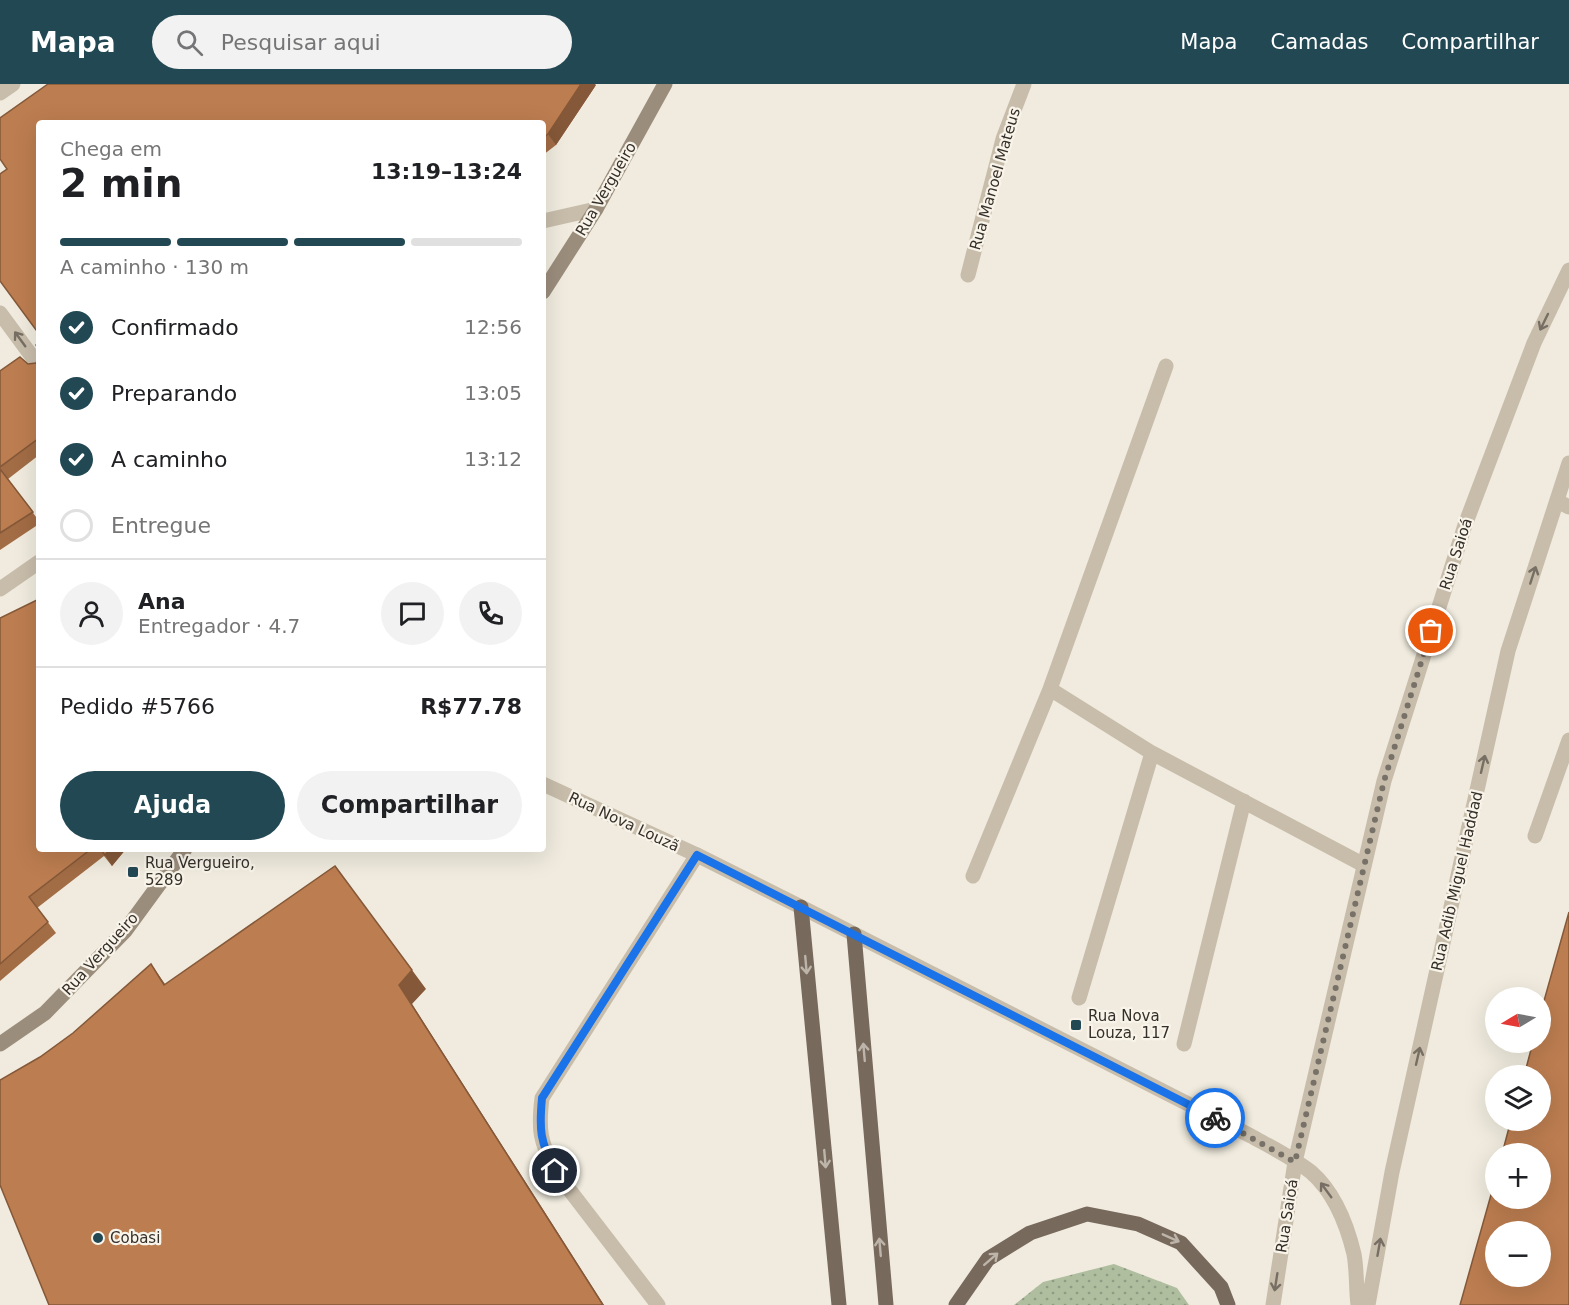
<!DOCTYPE html>
<html lang="pt">
<meta charset="utf-8">
<style>
body{margin:0;font-family:"DejaVu Sans",sans-serif;background:#f2f2f2;color:#202124;height:100vh;display:flex;flex-direction:column;font-size:22px;white-space:nowrap}
*{box-sizing:border-box;margin:0}
p{font-size:20px;color:#757577}
.icon{flex:none;width:33px;height:33px;fill:none;stroke:currentColor;stroke-width:2;stroke-linecap:round;stroke-linejoin:round}
.map{position:relative;flex:1;overflow:hidden}
.drawer{position:absolute;left:36px;top:36px;width:510px;height:732px;display:flex;flex-direction:column;background:#fff;border-radius:6px;box-shadow:0 6px 24px #0002}
.drawer>*{flex:none}
.needle{width:39px;rotate:260deg}
.fabs{position:absolute;left:1485px;top:903px;display:grid;gap:12px}
.fabs a{display:grid;place-items:center;width:66px;height:66px;border-radius:50%;background:#fff;box-shadow:0 6px 24px #0002;font-size:30px}
.pin{position:absolute;display:grid;place-items:center;width:51px;height:51px;color:#fff;margin:-26px;border:3px solid #fff;border-radius:50%;box-shadow:0 2px 6px #0007}
.courier{position:absolute;display:grid;place-items:center;width:60px;height:60px;margin:-30px;border:4px solid #1a73e8;border-radius:50%;background:#fff;color:#222;box-shadow:0 2px 8px #0007}
.headline em{font-style:normal;font-weight:600}
.headline div{display:flex;flex-direction:column-reverse}
.headline{display:flex;align-items:center;justify-content:space-between;height:102px;padding:0 24px}
h1{font-size:39px;font-weight:600;line-height:45px}
.bar{display:grid;grid-template-columns:repeat(4,1fr);gap:9px 6px;align-content:center;height:72px;padding:0 24px}
.bar i{height:8px;border-radius:4px;background:#e0e0e0}
.bar .selected{background:#224854}
.bar p{grid-column:span 4}
.line{display:flex;align-items:center;gap:15px;padding:0 24px;border-top:2px solid #e0e0e0}
.line div{flex:1}
.round{display:grid;place-items:center;flex:none;width:63px;height:63px;border-radius:32px;background:#f2f2f2}
ol{padding:0 24px;list-style:none}
li{display:flex;align-items:center;gap:18px;height:66px}
li p{margin-inline-start:auto}
li .icon{padding:6px;border-radius:50%;background:#224854;color:#fff;stroke-width:4}
li:last-child{color:#757577}
li i{width:33px;height:33px;border:3px solid #e0e0e0;border-radius:50%}
.cta{display:flex;gap:12px;margin-top:auto;padding:12px 24px}
.cta a{flex:1;height:69px;border-radius:36px;background:#224854;color:#fff;font-size:24px;font-weight:600;line-height:69px;text-align:center}
.cta a+a{background:#f2f2f2;color:#202124}
header{display:flex;align-items:center;gap:36px;box-sizing:border-box;height:84px;padding:0 30px;background:#224854;color:#fff}
header strong{font-size:28px}
nav{display:flex;gap:33px;margin-inline-start:auto;font-size:21px}
.search{width:420px;height:54px;background:#f2f2f2;display:flex;align-items:center;gap:15px;box-sizing:border-box;padding:0 21px;border-radius:33px;color:#757577;font-size:22px}
.map>svg:first-child{display:block}
.grass{fill:url(#grass-dots)}
.lines{fill:none;stroke-linecap:round;stroke-linejoin:round}
.service{stroke:#c8bdab;stroke-width:15}
.minor{stroke:#c8bdab;stroke-width:15}
.tertiary{stroke:#c8bdab;stroke-width:15}
.secondary{stroke:#9b8d7c;stroke-width:15}
.primary{stroke:#77695c;stroke-width:15}
.wall{fill:#a26c45}
.shaded-wall{fill:#845838}
.building{fill:#bc7d50;stroke:#845838;stroke-width:1.5;fill-rule:evenodd}
.oneway{stroke:#786f64}
.oneway2{stroke:#beb5aa}
.done{stroke:#777168;stroke-width:6;stroke-dasharray:0 10.8}
.route{stroke:#1a73e8;stroke-width:8}
.poi-dot{fill:#224854;stroke:#f8f4ea;stroke-width:2}
.labels{text-anchor:middle;dominant-baseline:central;stroke-width:4.5;stroke-linejoin:round;paint-order:stroke}
.street-label{font-size:15px;fill:#362f29;stroke:#f8f4ea}
.poi-label{font-size:15px;fill:#362f29;stroke:#f8f4ea;text-anchor:start}
</style>
<header>
<strong>Mapa</strong>
<div class="search"><svg class="icon" aria-label="search" viewBox="0 0 24 24"><circle cx="10" cy="10" r="6"/><path d="M15 15l6 6"/></svg>Pesquisar aqui</div>
<nav><a>Mapa</a><a>Camadas</a><a>Compartilhar</a></nav>
</header>
<div class="map">
<svg width="1569" height="1221" viewBox="0 0 1569 1221">
<defs>
<pattern id="grass-dots" width="8" height="8" patternUnits="userSpaceOnUse" patternTransform="scale(1.5)"><rect width="8" height="8" fill="#afbe9f"/><path d="M2 2h.1M6 6h.1" fill="none" stroke="#8f9b82" stroke-width="1.8" stroke-linecap="round"/></pattern>
</defs>
<rect width="100%" height="100%" fill="#f0ebde"/>
<!-- grass -->
<path class="grass" d="M1114 1180 1177 1204 1189 1221H1014L1043 1198Z"/>
<g class="lines">
<!-- service -->
<path class="service" d="M1166 282 1050 605 1152 669 1364 781
M1557 417 1569 423
M1535 752 1569 656
M973 792 1050 605
M1079 914 1152 669
M1184 960 1244 717"/>
<!-- minor -->
<path class="minor" d="M0 9 13 0
M543 137 596 125
M968 191 1003 55 1024 0
M0 229 39 282
M0 505 39 478
M658 1221 555 1087C540 1057 538 1046 542 1014L697 771"/>
<!-- tertiary -->
<path class="tertiary" d="M543 700 697 771 801 823 1251 1052C1271 1063 1293 1074 1311 1088 1334 1108 1347 1141 1354 1170 1357 1186 1356 1205 1358 1221
M1273 1221 1295 1078 1384 697 1465 441 1534 259 1569 186
M1368 1221 1392 1088 1508 567 1569 379"/>
<!-- secondary -->
<path class="secondary" d="M543 208 596 125 665 0
M0 960 45 929 125 847 185 765"/>
<!-- primary -->
<path class="primary" d="M801 823 839 1221
M854 850 886 1221
M956 1221 988 1175 1030 1149 1087 1130 1138 1140 1181 1159 1221 1203 1228 1221"/>
</g>
<!-- wall -->
<path class="wall" d="M596 1 556 61 543 71V39Z
M39 274V371L8 395 39 437V440L0 466V287L28 280 36 279Z
M0 534 39 765H126L112 782 104 772 37 824 56 849 0 897Z"/>
<!-- shaded-wall -->
<path class="shaded-wall" d="M581 0H595L596 1 556 61 548 50Z
M110 765H126L112 782 105 771Z
M151 880 165 900 177 921 164 901Z
M412 886 426 905 412 920 604 1221H603L399 901Z"/>
<!-- building -->
<path class="building" d="M48 0H581L548 50 543 54V39H39V250L0 197V90L7 85 0 75V34Z
M39 259V267L36 261Z
M20 273 28 280 36 279 39 274V354L0 383V287Z
M0 385 33 428 0 449Z
M39 515V765H91L29 813 48 838 0 880V534Z
M100 765H110L105 771Z
M335 782 412 886 399 901 603 1221H49L0 1101V996L40 973 73 949 151 880 164 901Z
M1569 828V1221H1460L1496 1093V1114H1540V1070H1502L1511 1036H1540V992H1524L1533 958H1540V931ZM1496 1148H1540V1192H1496Z"/>
<!-- one-way arrows -->
<defs><path id="oneway-shaft" d="M-6 0H5M1.5-3L5.5 0L1.5 3" fill="none" stroke-width="1.6" stroke-linecap="round" stroke-linejoin="round" transform="scale(1.5)"/></defs>
<g class="oneway">
<use href="#oneway-shaft" transform="translate(1544 238) rotate(116)"/>
<use href="#oneway-shaft" transform="translate(20 255) rotate(-126)"/>
<use href="#oneway-shaft" transform="translate(1533 491) rotate(-72)"/>
<use href="#oneway-shaft" transform="translate(1483 680) rotate(-77)"/>
<use href="#oneway-shaft" transform="translate(1418 972) rotate(-77)"/>
<use href="#oneway-shaft" transform="translate(1326 1106) rotate(-126)"/>
<use href="#oneway-shaft" transform="translate(1379 1163) rotate(-80)"/>
<use href="#oneway-shaft" transform="translate(1276 1198) rotate(99)"/>
</g>
<g class="oneway2">
<use href="#oneway-shaft" transform="translate(806 881) rotate(85)"/>
<use href="#oneway-shaft" transform="translate(864 968) rotate(-95)"/>
<use href="#oneway-shaft" transform="translate(825 1075) rotate(85)"/>
<use href="#oneway-shaft" transform="translate(1171 1154) rotate(24)"/>
<use href="#oneway-shaft" transform="translate(880 1163) rotate(-95)"/>
<use href="#oneway-shaft" transform="translate(991 1175) rotate(-41)"/>
</g>
<g class="lines">
<!-- done -->
<path class="done" d="M1215 1034 1295 1078 1384 697 1431 547"/>
<!-- route -->
<path class="route" d="M555 1087C540 1057 539 1046 542 1014L697 771 1215 1034"/>
</g>
<!-- markers -->
<g class="poi-dot">
<rect x="127" y="782" width="12" height="12" rx="3"/>
<rect x="1070" y="935" width="12" height="12" rx="3"/>
<circle cx="98" cy="1154" r="6"/>
</g>
<g class="labels">
<!-- street labels -->
<g class="street-label">
<text transform="translate(995 95) rotate(-74)">Rua Manoel Mateus</text>
<text transform="translate(606 105) rotate(-60)">Rua Vergueiro</text>
<text transform="translate(1456 470) rotate(-72)">Rua Saioá</text>
<text transform="translate(624 738) rotate(25)">Rua Nova Louzã</text>
<text transform="translate(1457 797) rotate(-77)">Rua Adib Miguel Haddad</text>
<text transform="translate(100 870) rotate(-48)">Rua Vergueiro</text>
<text transform="translate(1287 1132) rotate(-81)">Rua Saioá</text>
</g>
<!-- poi labels -->
<g class="poi-label">
<text x="145" y="779">Rua Vergueiro,<tspan x="145" dy="17">5289</tspan></text>
<text x="1088" y="932">Rua Nova<tspan x="1088" dy="17">Louza, 117</tspan></text>
<text x="110" y="1154">Cobasi</text>
</g>
</g>
</svg>
<div class="fabs">
<a><svg class="needle" viewBox="-14 -14 28 28"><path d="M0-13l5 13h-10z" fill="#e53935"/><path d="M0 13l5-13h-10z" fill="#757577"/></svg></a>
<a><svg class="icon" aria-label="layers" viewBox="0 0 24 24"><path d="M12 4l9 5-9 5-9-5zM3 14l9 5 9-5"/></svg></a>
<a>+</a>
<a>−</a>
</div>
<div class="pin" style="left:1431px;top:547px;background:#ea580c"><svg class="icon" aria-label="bag" viewBox="0 0 24 24"><path d="M5 8h14l-1 12H6zM9 8a3 3 0 0 1 6 0"/></svg></div>
<div class="pin" style="left:555px;top:1087px;background:#1f2937"><svg class="icon" aria-label="home" viewBox="0 0 24 24"><path d="M3 11l9-7 9 7M6 9v11h12V9"/></svg></div>
<div class="courier" style="left:1215px;top:1034px"><svg class="icon" aria-label="bike" viewBox="0 0 24 24"><circle cx="6" cy="16" r="4"/><circle cx="18" cy="16" r="4"/><path d="M6 16l4-8h5l3 8M10 8l3 8H6M13 5h3"/></svg></div>
<section class="drawer">
<div class="headline"><div><h1>2 min</h1><p>Chega em</p></div><em>13:19–13:24</em></div>
<div class="bar"><i class="selected"></i><i class="selected"></i><i class="selected"></i><i></i><p>A caminho · 130 m</p></div>
<ol>
<li><svg class="icon" aria-label="check" viewBox="0 0 24 24"><path d="M5 12l5 5 9-10"/></svg>Confirmado<p>12:56</p></li>
<li><svg class="icon" aria-label="check" viewBox="0 0 24 24"><path d="M5 12l5 5 9-10"/></svg>Preparando<p>13:05</p></li>
<li><svg class="icon" aria-label="check" viewBox="0 0 24 24"><path d="M5 12l5 5 9-10"/></svg>A caminho<p>13:12</p></li>
<li><i></i>Entregue</li>
</ol>
<div class="line" style="height:108px"><a class="round"><svg class="icon" aria-label="person" viewBox="0 0 24 24"><circle cx="12" cy="8" r="4"/><path d="M4 21q1-7 8-7t8 7"/></svg></a><div><b>Ana</b><p>Entregador · 4.7</p></div><a class="round"><svg class="icon" aria-label="chat" viewBox="0 0 24 24"><path d="M4 5h16v11H9l-5 4z"/></svg></a><a class="round"><svg class="icon" aria-label="phone" viewBox="0 0 24 24"><path d="M5 4h4l2 5-3 2q2 4 5 5l2-3 5 2v4C11 20 4 13 5 4z"/></svg></a></div>
<div class="line" style="height:78px"><div>Pedido #5766</div><b>R$77.78</b></div>
<div class="cta"><a>Ajuda</a><a>Compartilhar</a></div>
</section>
</div>
